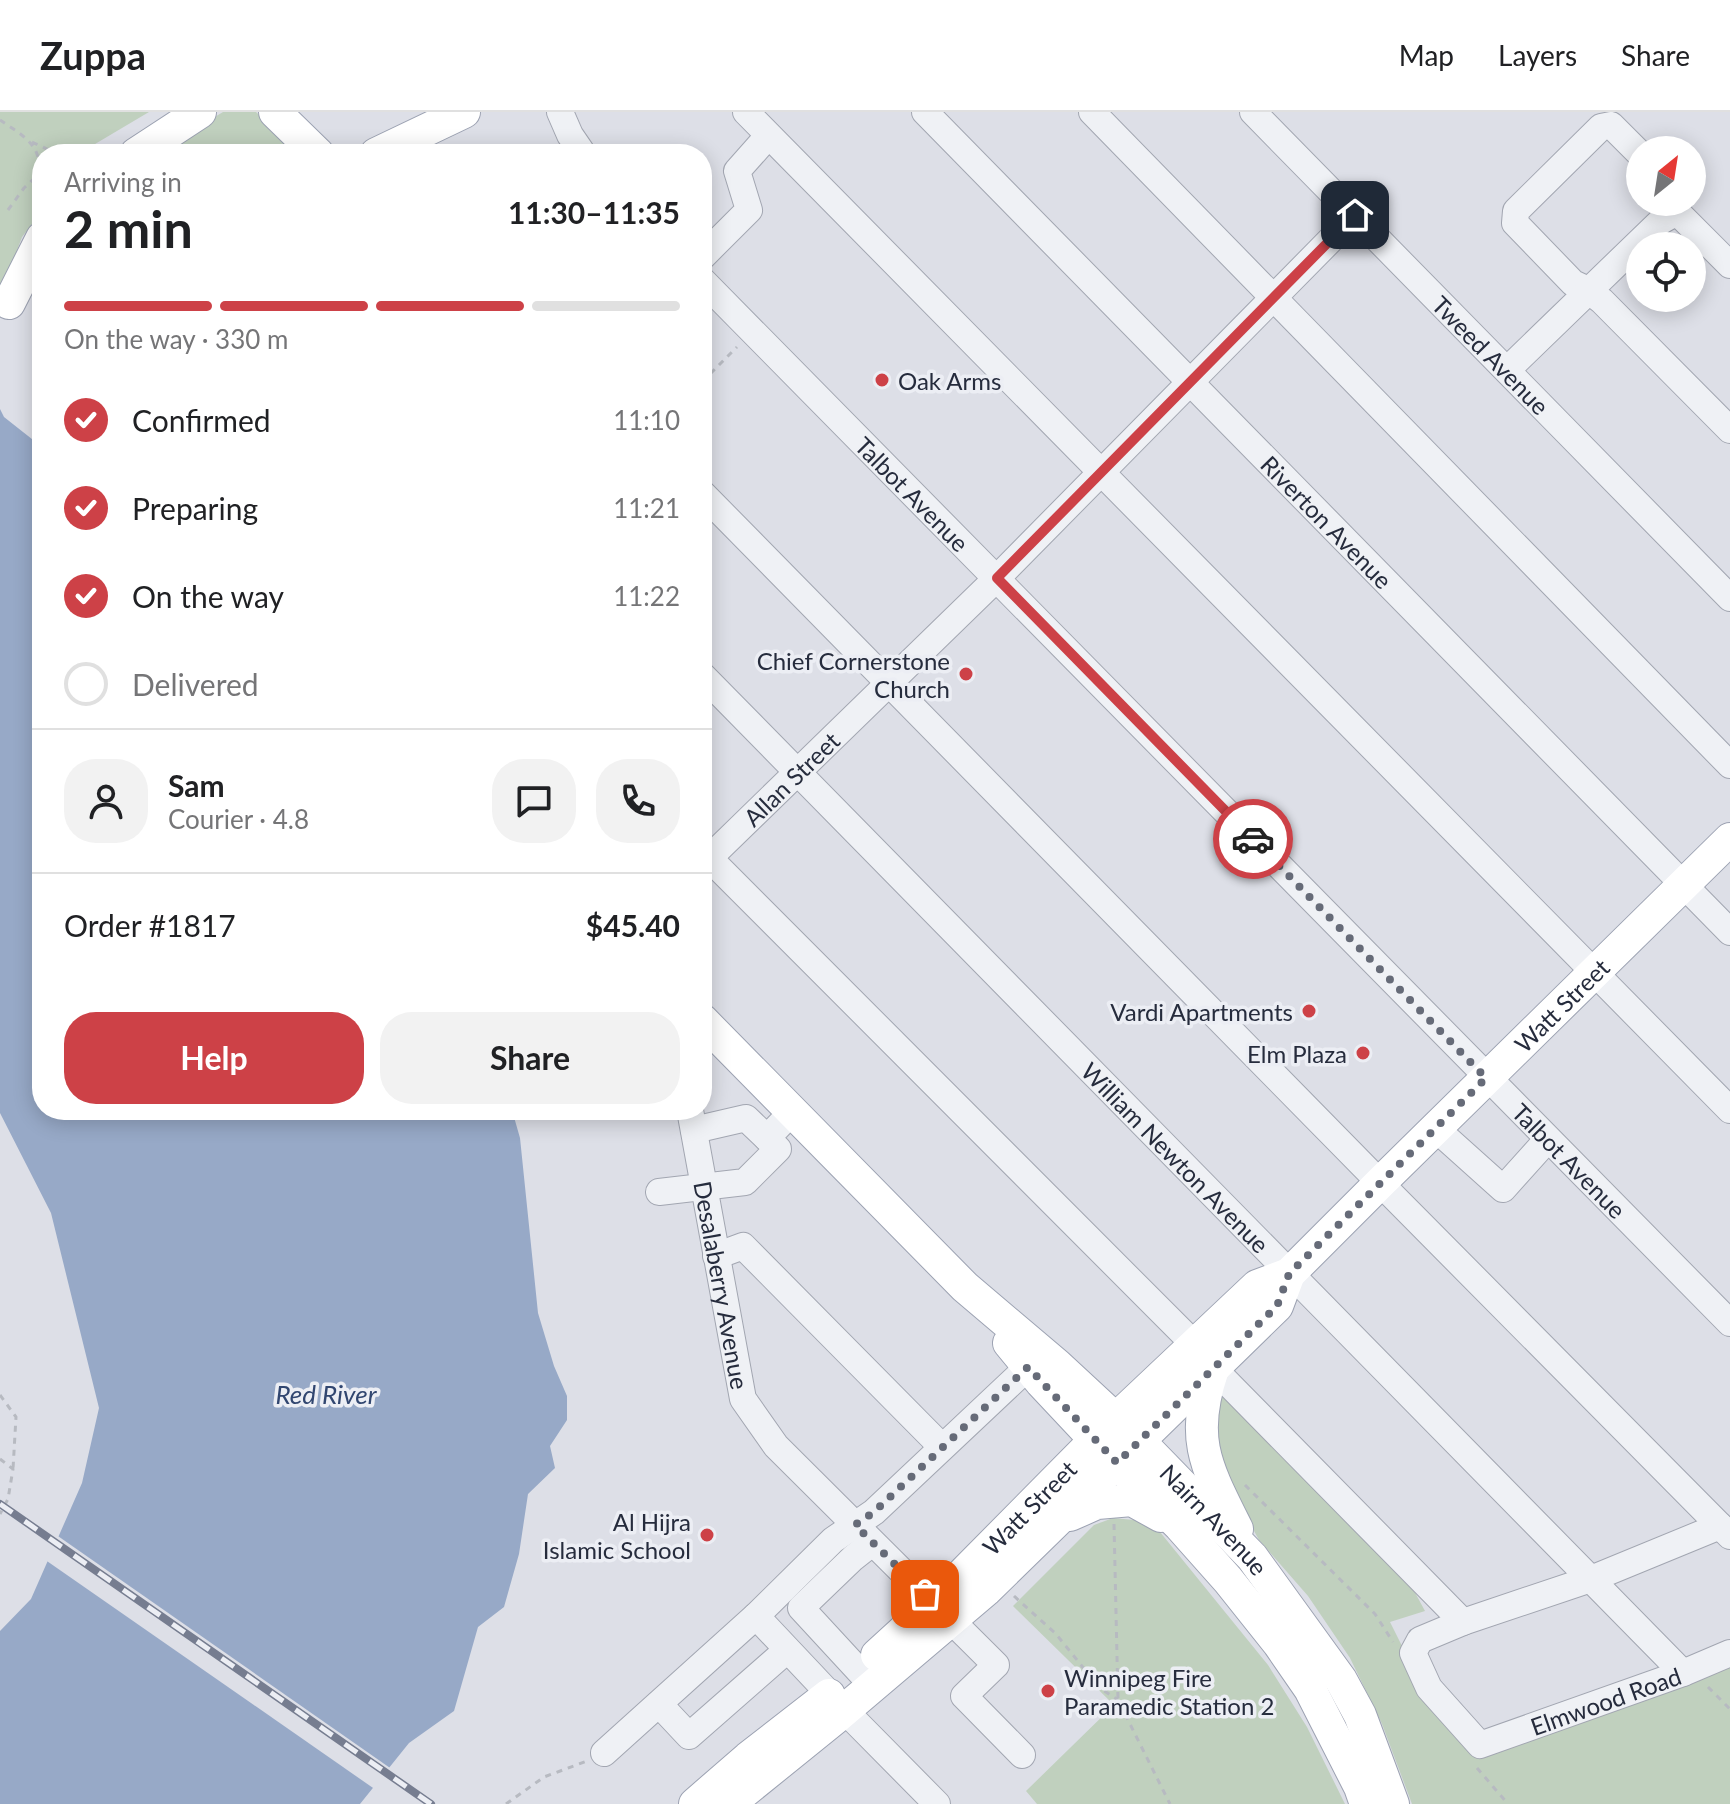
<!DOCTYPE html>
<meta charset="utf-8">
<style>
body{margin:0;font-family:Lato,sans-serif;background:#f2f2f2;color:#202124;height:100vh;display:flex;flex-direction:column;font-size:30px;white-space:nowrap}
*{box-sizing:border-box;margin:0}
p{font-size:26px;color:#757577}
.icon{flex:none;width:44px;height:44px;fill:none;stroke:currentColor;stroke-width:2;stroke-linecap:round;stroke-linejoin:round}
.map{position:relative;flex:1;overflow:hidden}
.side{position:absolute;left:32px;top:32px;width:680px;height:976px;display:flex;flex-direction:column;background:#fff;border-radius:32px;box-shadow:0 4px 20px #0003}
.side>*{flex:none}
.needle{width:52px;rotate:30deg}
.fabs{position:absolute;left:1626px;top:24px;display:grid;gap:16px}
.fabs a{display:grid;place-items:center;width:80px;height:80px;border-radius:50%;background:#fff;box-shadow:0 4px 20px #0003;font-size:40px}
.pin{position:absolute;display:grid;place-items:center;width:68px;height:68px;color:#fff;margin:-34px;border-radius:16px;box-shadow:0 4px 12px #0006}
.courier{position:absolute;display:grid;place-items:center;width:80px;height:80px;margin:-40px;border:6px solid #cd4147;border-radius:50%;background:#fff;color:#222;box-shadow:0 2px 10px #0007}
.head em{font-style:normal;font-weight:700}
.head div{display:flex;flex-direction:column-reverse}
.head{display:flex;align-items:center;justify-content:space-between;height:136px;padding:0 32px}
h1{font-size:52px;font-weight:700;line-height:60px}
.bar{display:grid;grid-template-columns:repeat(4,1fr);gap:12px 8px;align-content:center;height:96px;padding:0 32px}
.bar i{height:10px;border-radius:6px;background:#e0e0e0}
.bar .active{background:#cd4147}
.bar p{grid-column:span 4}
.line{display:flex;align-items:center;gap:20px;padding:0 32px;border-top:2px solid #e0e0e0}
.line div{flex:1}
.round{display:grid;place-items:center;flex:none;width:84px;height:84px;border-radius:32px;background:#f2f2f2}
ol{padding:0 32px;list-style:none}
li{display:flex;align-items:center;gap:24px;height:88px}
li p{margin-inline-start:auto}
li .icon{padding:8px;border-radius:50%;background:#cd4147;color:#fff;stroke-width:4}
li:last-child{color:#757577}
li i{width:44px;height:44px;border:4px solid #e0e0e0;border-radius:50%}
.action{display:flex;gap:16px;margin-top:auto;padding:16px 32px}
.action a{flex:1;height:92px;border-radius:32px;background:#cd4147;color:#fff;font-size:32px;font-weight:700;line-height:92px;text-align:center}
.action a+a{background:#f2f2f2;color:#202124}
header{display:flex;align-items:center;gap:48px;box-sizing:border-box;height:112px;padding:0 40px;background:#fff;border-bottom:2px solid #e0e0e0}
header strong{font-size:38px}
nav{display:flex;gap:44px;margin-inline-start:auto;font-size:28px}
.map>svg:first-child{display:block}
.green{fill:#c0d0be}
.water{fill:#97a9c7}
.pier{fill:#dddfe7}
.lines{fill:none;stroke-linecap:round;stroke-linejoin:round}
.minor-casing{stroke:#a2a6b1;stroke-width:28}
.major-casing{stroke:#9ca2b2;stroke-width:34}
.path{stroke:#b7bac1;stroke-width:3;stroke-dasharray:6 6;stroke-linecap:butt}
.minor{stroke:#eff1f5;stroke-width:26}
.major{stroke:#fff;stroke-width:32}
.rail-casing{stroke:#767d90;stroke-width:8}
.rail{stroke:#eceef4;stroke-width:5;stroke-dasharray:15;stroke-linecap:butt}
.done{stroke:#666b78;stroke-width:8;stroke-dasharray:0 14.4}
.route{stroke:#cd4147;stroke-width:10}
.poi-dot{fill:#cd4147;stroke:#eceef4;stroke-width:3}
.labels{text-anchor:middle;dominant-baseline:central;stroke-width:7;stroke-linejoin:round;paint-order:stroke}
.street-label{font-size:24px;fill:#262c3d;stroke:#eceef4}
.poi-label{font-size:24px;fill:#262c3d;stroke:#eceef4;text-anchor:end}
.water-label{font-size:26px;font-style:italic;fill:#314670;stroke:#eceef4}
</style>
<header>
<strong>Zuppa</strong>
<nav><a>Map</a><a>Layers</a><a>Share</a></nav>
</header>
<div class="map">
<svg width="1730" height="1692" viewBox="0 0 1730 1692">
<rect width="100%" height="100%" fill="#dddfe7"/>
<!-- green -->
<path class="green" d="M0 0H149L90 35 84 42H42V99L22 125 4 173 0 176Z
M223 0H256L296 38 297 42H161L198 15Z
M1223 1277 1405 1462 1425 1499 1390 1510 1423 1576 1481 1643 1730 1551V1692H1412L1382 1612 1350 1546 1308 1484 1259 1428 1232 1379 1216 1325 1214 1297Z
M1113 1406 1134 1408 1160 1420 1268 1553 1307 1615 1345 1692H1037L1026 1679 1114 1593 1013 1494 1094 1413Z"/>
<!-- water -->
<path class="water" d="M0 297 4 305 42 335V998H512L520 1026 538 1201 554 1254 567 1284V1308L550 1334 555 1356 528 1382 519 1442 504 1495 478 1515 454 1599 409 1631 360 1692H0V1519L31 1487 82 1371 99 1296 51 1101 0 1001Z"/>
<!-- pier -->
<path class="pier" d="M55 1422 393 1658 376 1678 44 1447Z"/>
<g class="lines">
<defs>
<g id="minor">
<path d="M560 0 570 23 583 42"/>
<path d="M746 0 1730 998"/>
<path id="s1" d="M925 0 1730 820"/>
<path d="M1092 0 1730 653"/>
<path id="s2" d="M1253 0 1730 486"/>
<path d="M1640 42 1611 13 1601 15 1516 99 1515 111 1573 171 1588 178 1602 189 1730 318"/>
<path d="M1677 100 1730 153"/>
<path d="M702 145 749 98 737 59 768 24"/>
<path id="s3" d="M702 168 1730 1211"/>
<path d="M1507 258 1661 109 1677 100"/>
<path d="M702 381 1395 1086 1730 1424"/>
<path id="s4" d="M702 563 1683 1561"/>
<path d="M709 746 1195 1233"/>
<path id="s5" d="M702 753 997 466 1355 103"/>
<path id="s6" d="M690 998 743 1287 776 1334 996 1553 964 1584 1022 1643"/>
<path d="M1435 1016 1503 1077 1547 1028"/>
<path d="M694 1018 746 1006 767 1026"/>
<path d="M659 1080 745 1070 778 1037 767 1026 792 1000"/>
<path d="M716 1144 743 1134 942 1335"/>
<path d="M1213 1256 1463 1510"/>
<path id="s7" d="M1720 1414 1591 1467 1463 1510 1420 1528 1413 1541 1429 1576 1480 1633 1683 1561 1730 1541"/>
<path d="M872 1431 853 1446 801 1496 873 1574"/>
<path d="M659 1592 689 1624 787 1538"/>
<path d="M604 1641 756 1504"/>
<path d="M937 1692 855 1609 756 1504 833 1428 874 1400 1028 1255"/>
</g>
<g id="major">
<path d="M275 0 318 42"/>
<path d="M136 42 200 0"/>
<path d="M376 42 464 0"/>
<path d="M9 191 42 126"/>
<path id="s8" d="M702 908 965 1175 1057 1253 1139 1329 1252 1445 1341 1568 1360 1603 1393 1692"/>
<path d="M1009 1231 1041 1270 1117 1351 1180 1414 1228 1468 1279 1532 1310 1577 1360 1675 1366 1692"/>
<path d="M1213 1257C1189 1326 1206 1355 1237 1417"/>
<path d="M1070 1403 1097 1391 1132 1388 1161 1404"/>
<path id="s9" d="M877 1543 934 1491 1116 1307 1257 1174 1289 1162"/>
<path d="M695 1692 748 1646 829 1583"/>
<path id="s10" d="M729 1692 834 1607 986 1478 1277 1194 1289 1162 1380 1071 1730 727"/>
</g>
</defs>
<!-- minor casing -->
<use href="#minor" class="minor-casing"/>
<!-- major casing -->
<use href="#major" class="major-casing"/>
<!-- path -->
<path class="path" d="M0 8C14 18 33 27 38 45 41 56 37 66 42 77
M32 30 58 42
M8 98 24 76 38 63
M702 270 737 235
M0 1283 16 1305 13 1357
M0 1347 13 1357 8 1387 0 1402
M1245 1373 1375 1502 1393 1530
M1114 1412 1118 1588 1170 1692
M1014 1484 1056 1522 1086 1559 1095 1573 1118 1588
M1708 1575 1730 1597
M1477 1656 1508 1692
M506 1692 544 1665 587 1649"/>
<!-- minor -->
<use href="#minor" class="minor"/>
<!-- major -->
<use href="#major" class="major"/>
<defs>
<path id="rail" d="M0 1392 431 1692"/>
</defs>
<!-- rail casing -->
<use href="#rail" class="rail-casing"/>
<!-- rail -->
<use href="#rail" class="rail"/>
</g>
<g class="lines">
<!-- done -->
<path class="done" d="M925 1482 855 1413 874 1400 1028 1255 1117 1351 1277 1194 1289 1162 1486 966 1253 727"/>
<!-- route -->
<path class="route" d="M1253 727 997 466 1355 103"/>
</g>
<!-- markers -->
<g class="poi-dot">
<circle cx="882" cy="268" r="8"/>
<circle cx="966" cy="562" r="8"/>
<circle cx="1309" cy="899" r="8"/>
<circle cx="1363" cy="941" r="8"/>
<circle cx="707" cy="1423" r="8"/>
<circle cx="1048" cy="1579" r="8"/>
</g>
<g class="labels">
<!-- street labels -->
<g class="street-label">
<text stroke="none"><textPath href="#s2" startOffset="340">Tweed Avenue</textPath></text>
<text stroke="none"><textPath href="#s3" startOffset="300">Talbot Avenue</textPath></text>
<text stroke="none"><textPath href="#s1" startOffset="574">Riverton Avenue</textPath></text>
<text stroke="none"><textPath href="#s5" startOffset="124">Allan Street</textPath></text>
<text stroke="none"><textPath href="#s10" startOffset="1158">Watt Street</textPath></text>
<text stroke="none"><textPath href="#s4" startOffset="676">William Newton Avenue</textPath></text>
<text stroke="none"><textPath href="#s3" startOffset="1236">Talbot Avenue</textPath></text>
<text stroke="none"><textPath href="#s6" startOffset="178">Desalaberry Avenue</textPath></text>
<text stroke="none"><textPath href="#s9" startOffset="212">Watt Street</textPath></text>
<text stroke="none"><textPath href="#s8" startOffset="716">Nairn Avenue</textPath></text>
<text stroke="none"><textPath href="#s7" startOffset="584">Elmwood Road</textPath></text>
</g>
<!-- poi labels -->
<g class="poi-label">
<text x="898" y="268" text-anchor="start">Oak Arms</text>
<text x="950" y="548">Chief Cornerstone<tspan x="950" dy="28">Church</tspan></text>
<text x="1293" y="899">Vardi Apartments</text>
<text x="1347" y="941">Elm Plaza</text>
<text x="691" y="1409">Al Hijra<tspan x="691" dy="28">Islamic School</tspan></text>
<text x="1064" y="1565" text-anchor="start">Winnipeg Fire<tspan x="1064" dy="28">Paramedic Station 2</tspan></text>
</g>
<!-- water labels -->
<g class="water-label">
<text x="326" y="1282">Red River</text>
</g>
</g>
</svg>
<div class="fabs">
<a><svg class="needle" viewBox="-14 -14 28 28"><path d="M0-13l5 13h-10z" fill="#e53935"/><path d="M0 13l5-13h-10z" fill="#757577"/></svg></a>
<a><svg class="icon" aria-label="locate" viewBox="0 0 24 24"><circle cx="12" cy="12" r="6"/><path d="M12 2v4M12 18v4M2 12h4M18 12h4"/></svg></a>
</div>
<div class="pin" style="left:925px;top:1482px;background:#ea580c"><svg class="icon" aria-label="bag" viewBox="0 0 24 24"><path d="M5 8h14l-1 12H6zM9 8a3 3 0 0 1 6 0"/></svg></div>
<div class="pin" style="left:1355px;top:103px;background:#1f2937"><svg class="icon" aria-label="home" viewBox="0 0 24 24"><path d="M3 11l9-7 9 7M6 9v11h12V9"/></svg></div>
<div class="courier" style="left:1253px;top:727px"><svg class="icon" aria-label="car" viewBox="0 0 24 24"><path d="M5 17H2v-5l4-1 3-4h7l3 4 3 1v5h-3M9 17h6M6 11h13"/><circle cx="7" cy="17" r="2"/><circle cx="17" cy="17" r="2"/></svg></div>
<section class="side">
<div class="head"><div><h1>2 min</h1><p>Arriving in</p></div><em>11:30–11:35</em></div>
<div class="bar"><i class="active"></i><i class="active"></i><i class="active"></i><i></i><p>On the way · 330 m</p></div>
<ol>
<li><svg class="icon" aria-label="check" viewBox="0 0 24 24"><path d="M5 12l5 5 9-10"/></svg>Confirmed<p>11:10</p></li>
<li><svg class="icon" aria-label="check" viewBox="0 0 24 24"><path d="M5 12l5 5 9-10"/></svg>Preparing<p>11:21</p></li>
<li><svg class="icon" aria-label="check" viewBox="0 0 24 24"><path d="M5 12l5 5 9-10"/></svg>On the way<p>11:22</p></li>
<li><i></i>Delivered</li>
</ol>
<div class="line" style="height:144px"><a class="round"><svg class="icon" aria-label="person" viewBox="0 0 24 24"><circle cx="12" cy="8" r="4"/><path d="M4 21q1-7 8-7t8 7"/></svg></a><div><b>Sam</b><p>Courier · 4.8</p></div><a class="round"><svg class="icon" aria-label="chat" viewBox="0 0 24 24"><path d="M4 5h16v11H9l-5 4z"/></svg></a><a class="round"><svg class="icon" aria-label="phone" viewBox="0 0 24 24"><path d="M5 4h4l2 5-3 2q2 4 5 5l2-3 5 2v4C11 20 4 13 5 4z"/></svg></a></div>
<div class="line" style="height:104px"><div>Order #1817</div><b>$45.40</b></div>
<div class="action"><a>Help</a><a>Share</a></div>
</section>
</div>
